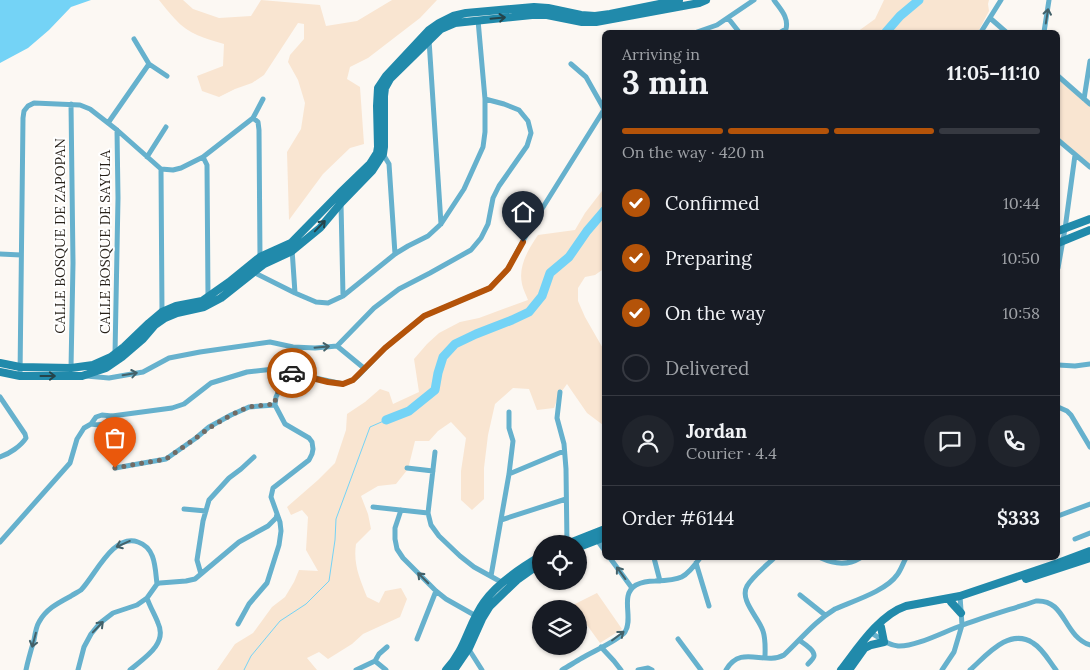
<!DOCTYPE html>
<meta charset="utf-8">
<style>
body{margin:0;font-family:Lora,serif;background:#20242c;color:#f1f3f6;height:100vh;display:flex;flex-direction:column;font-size:19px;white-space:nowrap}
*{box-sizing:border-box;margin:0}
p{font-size:16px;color:#9ea1a6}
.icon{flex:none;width:28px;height:28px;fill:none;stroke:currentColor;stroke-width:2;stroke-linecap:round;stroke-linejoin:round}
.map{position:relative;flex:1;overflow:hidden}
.drawer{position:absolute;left:602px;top:30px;width:458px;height:530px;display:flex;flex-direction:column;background:#171b24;border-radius:8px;box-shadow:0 1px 4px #0004}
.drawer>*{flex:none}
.tools{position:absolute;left:532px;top:535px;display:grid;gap:10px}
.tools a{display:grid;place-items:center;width:55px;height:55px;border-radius:50%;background:#171b24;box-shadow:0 1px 4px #0004;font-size:25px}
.pin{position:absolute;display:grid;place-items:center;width:42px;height:42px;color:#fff;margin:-51px -21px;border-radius:50% 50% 50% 0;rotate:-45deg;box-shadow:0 0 5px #0007}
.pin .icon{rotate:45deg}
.courier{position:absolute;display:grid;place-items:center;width:50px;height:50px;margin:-25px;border:4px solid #b45309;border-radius:50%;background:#fff;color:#222;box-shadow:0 1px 6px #0007}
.overview em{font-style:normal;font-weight:800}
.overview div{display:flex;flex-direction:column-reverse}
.overview{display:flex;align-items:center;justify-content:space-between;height:85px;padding:0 20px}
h1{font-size:32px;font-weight:800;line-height:38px}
.bar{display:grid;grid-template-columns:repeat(4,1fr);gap:8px 5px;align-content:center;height:60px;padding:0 20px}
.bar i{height:6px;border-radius:4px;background:#363941}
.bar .active{background:#b45309}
.bar p{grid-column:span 4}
.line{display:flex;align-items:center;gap:12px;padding:0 20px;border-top:1px solid #363941}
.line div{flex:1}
.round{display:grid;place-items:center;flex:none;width:52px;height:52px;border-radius:26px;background:#20242c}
ol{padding:0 20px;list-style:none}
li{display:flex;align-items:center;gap:15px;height:55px}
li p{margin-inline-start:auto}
li .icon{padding:5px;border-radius:50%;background:#b45309;color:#fff;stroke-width:4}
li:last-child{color:#9ea1a6}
li i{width:28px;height:28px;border:2px solid #363941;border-radius:50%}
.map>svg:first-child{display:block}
.green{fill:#f9e5d1}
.water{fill:#74d3f6}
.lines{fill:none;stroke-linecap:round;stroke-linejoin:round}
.stream{stroke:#74d3f6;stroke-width:1}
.river{stroke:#74d3f6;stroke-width:9}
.street{stroke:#66b1cd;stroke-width:5}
.secondary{stroke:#218aab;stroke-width:8}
.oneway{stroke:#436169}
.oneway2{stroke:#24444b}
.done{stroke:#716b64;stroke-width:5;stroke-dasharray:0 9}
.route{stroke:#b45309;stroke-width:6}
.labels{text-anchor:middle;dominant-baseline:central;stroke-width:4;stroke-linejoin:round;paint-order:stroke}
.street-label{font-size:14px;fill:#261f17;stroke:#fff}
</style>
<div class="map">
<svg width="1090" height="670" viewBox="0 0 1090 670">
<rect width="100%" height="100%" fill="#fcf8f3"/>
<!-- green -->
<path class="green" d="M159 0H183L193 9 219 18 251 16 261 0 320 5 326 26 357 21 392 0H437L420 18 368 58 350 67 347 79 360 87 364 144 350 148 323 174 289 220 287 152 301 129 305 103 298 80 288 62 290 55 304 39V24L298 23 264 75 252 83 235 89 219 97 202 91 197 76 223 66 224 44C206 39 188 34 175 19 169 13 164 6 159 0Z
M884 0H989L988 4 989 11 978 32H857L875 19Z
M1058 78 1090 105V167L1058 139Z
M605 187V268L595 275 585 277 578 288V301L585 317 605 352V431L603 425 587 413 567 384 559 395 554 408 537 410 529 389 513 388 495 404 488 435 484 468V499L472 510 461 500V471L466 438 451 422 438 431 429 441H415L408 469 396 484 378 486 361 496 368 514 371 529 356 544C353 564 360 579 367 597L379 603 385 591 401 588 407 599 400 617 363 634 352 644 328 659 319 652 307 658 317 670H217L235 644 253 633 272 607 285 597 294 582 299 570 318 571 306 550 308 517 302 510 291 515 287 507 318 480 335 463 346 430 347 414 365 402 380 389 389 392 393 404 419 392 414 359 427 344 439 333 460 322 479 318 528 300C526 295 523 289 522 284 518 266 528 250 538 235L575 230 585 213Z
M597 593 622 629 600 643 579 614V609H575L573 605Z"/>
<!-- water -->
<path class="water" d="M0 0H91L71 7 49 30 28 48 0 63Z"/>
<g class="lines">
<!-- stream -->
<path class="stream" d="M244 670 251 656 280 621 306 604 329 581 335 540 336 519 370 427 386 420"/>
<!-- river -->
<path class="river" d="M886 32 900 16 919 0
M386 420 409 411 435 390 438 373 443 357 455 344 476 334 512 320 529 312 542 296 550 273 569 257 587 231 605 210"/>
<!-- street -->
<path class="street" d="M774 0C780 9 789 17 786 29L781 32
M728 18 739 32
M990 18 1006 32
M697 32 717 25 754 0
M981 32 1001 0
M1044 32 1049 0
M134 39 149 64 167 76
M429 40 441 224
M571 64 586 77 604 109
M1058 76 1090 104
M1084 99 1090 61
M253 118 258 122 259 130 260 257 264 264
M108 123 149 64
M1058 140 1090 167
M383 154 389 164 395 254
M147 157 166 127
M203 157 207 165 208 297
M161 169 162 312
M341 203 343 296
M292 249 295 293
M0 254 21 255
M1058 268 1065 229 1075 155
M253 272 295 293 316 302 328 303 343 296 395 254 408 246 428 236 441 224 464 189 483 147 485 132V99L478 20
M337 346 374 308 399 289 430 273 471 250 481 238 488 224 493 198 499 186 527 146 531 133 528 121 519 110 504 104 485 99
M337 346 365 369
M115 354 118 198 117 130
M1058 365 1075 366 1090 364
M71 368 73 263 71 104
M20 376 23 118 24 111 28 106 34 103 80 105 90 109 117 130 161 169 173 170 181 168 203 157 253 118 263 99
M86 376 109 378 143 372 169 358 200 352 270 342 293 347 315 348 337 346
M560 392 557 418 564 444 566 469 567 544
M0 397 25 434 26 438C21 446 9 454 0 457
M1058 407 1067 411 1071 415 1090 447
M91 424C103 426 105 424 112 416
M435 452 428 513 431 525 439 536 460 556 474 567 503 583
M115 468 166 459 196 438 209 427 231 415 249 407 275 405
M407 468 433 471
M509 474 564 451
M373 507 428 513
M184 509 206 511
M401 510 395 528V539L397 549 403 558 436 591 446 599 476 616
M1058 516 1090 504
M501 520 566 499
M1075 539 1090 533
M597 540 605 551
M0 542 70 463 77 439 84 428 91 424 96 417 102 415 112 416 172 408 184 404 211 383 247 372 274 369 343 384 353 380 358 376 385 348 424 316 490 288 508 269 530 228 605 108
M610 558 632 588
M654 558 660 581
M821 558C834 564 847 566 860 558
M696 563 709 606
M201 574 197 560 203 521 209 500 229 478 241 469 254 457
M491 576 509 474 513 441 509 428V412
M157 584 160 583 186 581 195 579 239 542 268 526 276 518 277 514
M800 595 825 615
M238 624 249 604 267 583 279 545 281 531 280 522 271 497 273 488 309 460 312 454 313 449 312 442 309 438 285 424 275 405 276 397 283 382 290 372
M870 632C880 638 887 645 898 646 916 647 945 631 963 625 987 616 1012 609 1036 601 1066 599 1063 636 1090 645
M417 639 436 591
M678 639 701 670
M799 640C803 643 815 650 814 656 814 658 810 662 808 664
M601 647 614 661 621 670
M468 648 482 670
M765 658C765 649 766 640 763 631 759 618 739 600 747 586 752 577 767 565 774 558
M375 661 379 654 387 647
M26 670C28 660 31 650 34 640 35 634 36 627 39 622 46 609 58 603 71 596 74 594 78 592 81 590 95 576 113 533 138 542 156 548 155 569 157 584
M78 670 84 647 91 634 100 623 113 613 137 605 147 598 157 584
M130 670C144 658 168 644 158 623 155 615 150 607 147 598
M356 670 375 661 386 670
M562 670C569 666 575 662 582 658 592 652 619 640 625 632 634 618 619 595 636 585 642 582 649 581 655 581 681 580 685 579 700 558
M638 670 648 668 652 670
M726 670C741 644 764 666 784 655 801 639 815 621 835 609 853 601 886 591 897 575 901 570 903 563 906 558
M942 670 954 652 962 625 960 596
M970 670C986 656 1009 627 1033 643 1043 649 1049 661 1056 670"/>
<!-- secondary -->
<path class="secondary" d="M1058 231 1090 219
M1058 243 1090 230
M0 363 20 367 71 368 93 365 111 357 124 347 149 323 162 312 176 306 202 301 229 282 260 257 291 243 340 193 370 164 377 153 378 147 377 106 378 88 386 76 429 30 439 23 453 16 466 13 534 7 548 8 581 15 595 16 610 14 679 0
M0 372 20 376H82L106 368 122 357 143 339 155 325 165 318 177 313 204 307 221 298 264 264 292 251 320 228 341 203 372 171 383 154 384 147V96L385 88 390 79 441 29 455 23 532 15H547L582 22H596L699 3 706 0
M567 544 605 529
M579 547 605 537
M1026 579 1090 558
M951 602 961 613
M865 648 871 645 884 642 881 627
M446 670C466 649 468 624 484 602 497 584 522 567 541 556
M454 670 469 648 482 619 490 606 517 580 541 563
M841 670C858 648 879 615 906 606L960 596 1058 563 1090 551
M849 670 864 649"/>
</g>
<!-- one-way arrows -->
<defs><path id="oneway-shaft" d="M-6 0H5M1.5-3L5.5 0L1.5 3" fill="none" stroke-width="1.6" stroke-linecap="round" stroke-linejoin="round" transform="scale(1.25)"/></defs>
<g class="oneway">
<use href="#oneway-shaft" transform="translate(1047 16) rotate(-81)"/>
<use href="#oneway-shaft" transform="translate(322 347) rotate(-5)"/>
<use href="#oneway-shaft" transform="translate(130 374) rotate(-9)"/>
<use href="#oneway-shaft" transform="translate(123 544) rotate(156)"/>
<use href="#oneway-shaft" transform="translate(621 573) rotate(-126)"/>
<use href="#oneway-shaft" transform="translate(423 578) rotate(-135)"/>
<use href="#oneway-shaft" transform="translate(98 627) rotate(-46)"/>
<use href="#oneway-shaft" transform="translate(618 636) rotate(-37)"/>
<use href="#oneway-shaft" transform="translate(34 640) rotate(105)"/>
</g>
<g class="oneway2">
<use href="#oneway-shaft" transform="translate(498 18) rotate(-5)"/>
<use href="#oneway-shaft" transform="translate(320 226) rotate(-46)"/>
<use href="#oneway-shaft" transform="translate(48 376)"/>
</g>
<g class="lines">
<!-- done -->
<path class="done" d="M115 468 166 459 196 438 209 428 231 415 248 407 275 404C275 393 283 382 290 372L292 373"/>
<!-- route -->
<path class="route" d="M292 373 328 382 343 384 353 380 385 348 424 316 490 288 508 269 523 242"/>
</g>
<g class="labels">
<!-- street labels -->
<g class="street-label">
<text transform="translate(60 236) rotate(-90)">CALLE BOSQUE DE ZAPOPAN</text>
<text transform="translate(105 242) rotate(-90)">CALLE BOSQUE DE SAYULA</text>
</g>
</g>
</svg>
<div class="tools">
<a><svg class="icon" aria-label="locate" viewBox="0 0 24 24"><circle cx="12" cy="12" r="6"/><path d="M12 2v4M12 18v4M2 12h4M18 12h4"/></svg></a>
<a><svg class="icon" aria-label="layers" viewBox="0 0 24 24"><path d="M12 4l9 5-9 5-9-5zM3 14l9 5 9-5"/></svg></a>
</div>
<div class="pin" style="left:115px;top:468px;background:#ea580c"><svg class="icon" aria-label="bag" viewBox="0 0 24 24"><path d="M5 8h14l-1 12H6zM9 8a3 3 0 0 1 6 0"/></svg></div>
<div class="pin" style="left:523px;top:242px;background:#1f2937"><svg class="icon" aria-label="home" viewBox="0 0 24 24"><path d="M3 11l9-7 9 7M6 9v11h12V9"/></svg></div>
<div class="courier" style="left:292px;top:373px"><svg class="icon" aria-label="car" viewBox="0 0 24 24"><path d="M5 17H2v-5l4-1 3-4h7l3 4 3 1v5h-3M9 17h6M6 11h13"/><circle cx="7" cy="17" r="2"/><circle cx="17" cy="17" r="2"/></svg></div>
<section class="drawer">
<div class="overview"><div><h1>3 min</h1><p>Arriving in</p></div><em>11:05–11:10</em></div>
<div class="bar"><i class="active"></i><i class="active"></i><i class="active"></i><i></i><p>On the way · 420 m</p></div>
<ol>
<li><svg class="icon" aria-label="check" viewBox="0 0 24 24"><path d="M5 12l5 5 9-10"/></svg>Confirmed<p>10:44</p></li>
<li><svg class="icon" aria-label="check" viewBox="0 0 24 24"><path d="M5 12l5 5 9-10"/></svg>Preparing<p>10:50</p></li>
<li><svg class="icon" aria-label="check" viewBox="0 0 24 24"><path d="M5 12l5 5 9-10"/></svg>On the way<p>10:58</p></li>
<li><i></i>Delivered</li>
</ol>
<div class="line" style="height:90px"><a class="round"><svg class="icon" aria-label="person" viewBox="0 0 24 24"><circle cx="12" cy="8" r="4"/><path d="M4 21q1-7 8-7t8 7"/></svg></a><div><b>Jordan</b><p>Courier · 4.4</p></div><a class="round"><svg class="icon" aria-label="chat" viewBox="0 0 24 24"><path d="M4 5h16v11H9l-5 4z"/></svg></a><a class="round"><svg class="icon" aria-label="phone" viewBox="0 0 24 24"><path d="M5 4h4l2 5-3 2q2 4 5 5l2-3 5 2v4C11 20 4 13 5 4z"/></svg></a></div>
<div class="line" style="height:65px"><div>Order #6144</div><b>$333</b></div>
</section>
</div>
